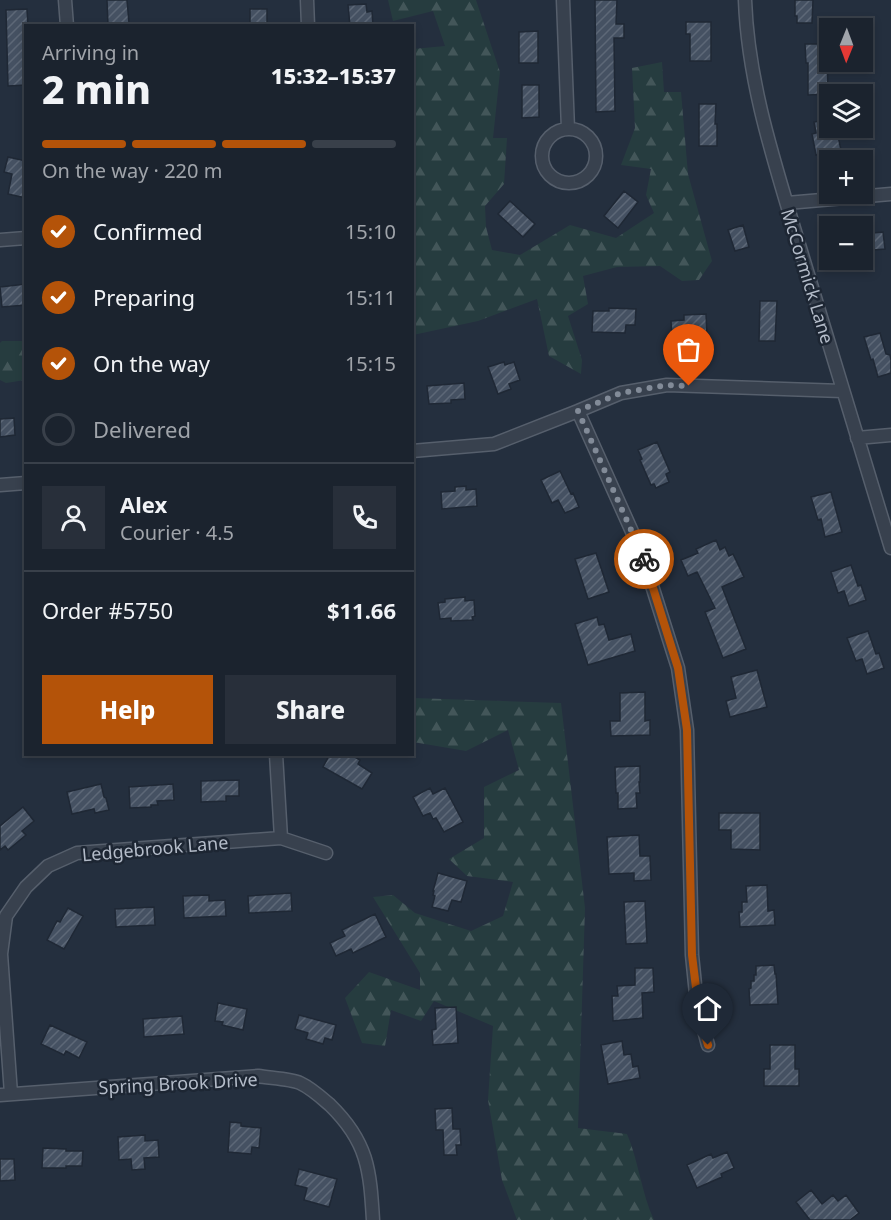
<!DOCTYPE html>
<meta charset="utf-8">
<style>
body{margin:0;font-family:"Noto Sans",sans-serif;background:#282f3a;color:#f1f3f6;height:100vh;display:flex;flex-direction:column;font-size:22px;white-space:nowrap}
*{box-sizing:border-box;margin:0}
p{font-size:20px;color:#a0a4aa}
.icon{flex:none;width:33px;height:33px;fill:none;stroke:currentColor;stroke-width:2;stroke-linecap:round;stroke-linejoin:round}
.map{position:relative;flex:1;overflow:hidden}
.panel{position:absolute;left:24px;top:24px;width:390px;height:732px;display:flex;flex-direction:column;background:#1b232e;border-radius:0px;box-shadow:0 3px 9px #0003,0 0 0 2px #39404a}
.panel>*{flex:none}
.needle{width:39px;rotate:181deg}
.controls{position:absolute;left:819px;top:18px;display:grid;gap:12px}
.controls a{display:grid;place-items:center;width:54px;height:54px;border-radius:0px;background:#1b232e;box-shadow:0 3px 9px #0003,0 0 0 2px #39404a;font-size:30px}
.pin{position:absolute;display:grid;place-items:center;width:51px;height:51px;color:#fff;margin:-62px -26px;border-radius:50% 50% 50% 0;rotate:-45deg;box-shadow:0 0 6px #0007}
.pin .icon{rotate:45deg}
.courier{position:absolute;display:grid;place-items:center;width:60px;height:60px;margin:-30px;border:4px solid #b45309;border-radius:50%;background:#fff;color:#222;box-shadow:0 2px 8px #0007}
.headline em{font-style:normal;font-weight:800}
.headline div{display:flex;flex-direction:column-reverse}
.headline{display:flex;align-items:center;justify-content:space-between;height:102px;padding:0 18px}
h1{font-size:39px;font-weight:800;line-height:45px}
.bar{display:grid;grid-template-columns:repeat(4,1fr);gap:9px 6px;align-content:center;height:72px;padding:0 18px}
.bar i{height:8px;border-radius:4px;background:#39404a}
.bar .current{background:#b45309}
.bar p{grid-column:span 4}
.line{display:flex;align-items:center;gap:15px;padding:0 18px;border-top:2px solid #39404a}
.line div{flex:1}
.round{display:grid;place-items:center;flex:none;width:63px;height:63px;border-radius:0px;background:#282f3a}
ol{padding:0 18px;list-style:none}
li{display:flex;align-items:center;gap:18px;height:66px}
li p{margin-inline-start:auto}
li .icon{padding:6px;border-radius:50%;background:#b45309;color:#fff;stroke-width:4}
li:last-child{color:#a0a4aa}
li i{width:33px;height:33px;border:3px solid #39404a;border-radius:50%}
.cta{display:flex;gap:12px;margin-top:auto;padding:12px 18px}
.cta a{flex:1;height:69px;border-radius:0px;background:#b45309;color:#fff;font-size:24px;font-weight:800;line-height:69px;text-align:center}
.cta a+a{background:#282f3a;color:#f1f3f6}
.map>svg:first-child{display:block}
.forest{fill:url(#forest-firs)}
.building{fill:url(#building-hatch);stroke:#1f2835;stroke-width:1.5}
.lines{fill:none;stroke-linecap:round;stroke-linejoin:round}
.street-casing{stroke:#565f6c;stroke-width:15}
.street{stroke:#38414e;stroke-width:12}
.done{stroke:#828b98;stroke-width:6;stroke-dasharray:0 10.8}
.route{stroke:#b45309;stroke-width:8}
.labels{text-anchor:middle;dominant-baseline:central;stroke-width:5;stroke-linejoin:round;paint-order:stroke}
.street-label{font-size:18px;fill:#b4bcc9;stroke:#1d2633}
</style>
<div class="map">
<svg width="891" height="1220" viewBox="0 0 891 1220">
<defs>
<pattern id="forest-firs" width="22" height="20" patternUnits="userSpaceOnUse" patternTransform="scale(1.5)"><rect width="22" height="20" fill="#263c3f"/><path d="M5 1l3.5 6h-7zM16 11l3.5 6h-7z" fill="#435659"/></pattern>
<pattern id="building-hatch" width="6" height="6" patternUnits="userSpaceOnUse" patternTransform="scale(1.5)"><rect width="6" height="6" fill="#455162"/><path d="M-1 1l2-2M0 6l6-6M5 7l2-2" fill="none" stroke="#5d6877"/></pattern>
</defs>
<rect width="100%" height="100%" fill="#242f3e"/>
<!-- forest -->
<path class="forest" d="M388 0H476L500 72 493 138H507L504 184 485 206 486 227 492 250 520 255 570 225 616 238 654 213 646 195 651 169 621 165 635 128 632 68 662 62 664 92H681L688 174 712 261 699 280 682 281 660 266 617 267 583 276 588 304 568 316 582 360 581 374 549 356 537 299 478 321 413 335V49L445 46 433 11 393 21Z
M2 341H25V380L6 383 0 380V343Z
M413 698 561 703 585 908 578 1128 627 1134C639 1162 641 1192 654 1220H517L502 1180 488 1100 493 1026 434 1001 421 1021 391 1010 385 1046 362 1043 345 998 369 972 420 990V973L373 897 393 895 415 913 471 931 503 916 513 882 467 876 449 859 484 838V787L519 770 508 730 466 751 413 742Z"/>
<!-- building -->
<path class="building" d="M107 0H127L129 23 108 25Z
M595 0H617L616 24H624V38H614L615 111 596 112Z
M795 0H813L812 23H797V16H795Z
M366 4 367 12 372 11 373 26H350L348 5Z
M27 9 28 26H26V85L8 86 6 10Z
M250 9H267V26H250Z
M686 22H711V61H690V34H686Z
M538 31V63H519V32Z
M805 44H827L828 94 808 95V63H806Z
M522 85H539V117L522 118Z
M699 104H716L715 124H717V146H699Z
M830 119V128H833L835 137 838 136 841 150 816 155 812 134 816 133 814 122Z
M8 157 26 161V198L8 194 12 174 4 172Z
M624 191 638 202 618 228 604 216Z
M510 201 535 224 523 237 498 214Z
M743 225 749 247 735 251 728 230Z
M883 232 885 249 862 251V234Z
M26 284V305L2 307 0 287Z
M760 301H777L775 341H759Z
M609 308 636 309 635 325H626L625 333 592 332 593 311H609Z
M706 314 707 335 672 337 671 321 684 320V315Z
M880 333 886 354 890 355 891 360V373L878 377 873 359 871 360 864 337Z
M504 362 505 365 514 362 520 380 509 384 511 389 498 394 488 367Z
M464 383 465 399 451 400V403L429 404 427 386Z
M14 418 15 435 0 437V419Z
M657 442 670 472 666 474 669 482 656 488 654 484 651 485 640 460 642 459 638 450Z
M560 471 571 494 573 493 579 507 565 513 558 500 552 503 541 480Z
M466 486V490L476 489 477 506 442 509 441 492 455 491V487Z
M831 492 842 532 825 537 821 519 818 520 811 497Z
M716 540 720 550 725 547 729 556 733 554 744 577 722 587 746 649 723 658 705 612 715 608 697 572 688 576 681 560 698 553 696 549Z
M596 553 609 592 588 599 575 559Z
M851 565 858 586 861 585 866 600 849 606 844 591 838 593 831 572Z
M465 597V601L474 600 475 616 472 617 473 620 451 621V618L440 619 438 603 445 602V599Z
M597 617 599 625 604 624 609 640 631 634 635 651 588 665 575 624Z
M868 631 876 654 879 653 884 668 867 674 862 659 856 661 847 638Z
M757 670 767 707 730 717 726 701 736 698 731 677Z
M645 692V721L650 720V735L611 736 610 721H620V693Z
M330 754H350L360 760 358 764 372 773 362 789 323 767Z
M640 766V782H639L640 793H636L637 808 618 809V793H616L615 767Z
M239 780V796H226V801L201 802V781Z
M101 784 104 797 106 798 109 810 95 813 94 809 72 814 67 792Z
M173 784 174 800 157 801 158 805H151V807L130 808 129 787Z
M430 788 433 794 445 788 463 822 444 832 436 818 433 819 430 813 423 816 413 797Z
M23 807 34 821 22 831 26 835 8 850 5 846 0 850V826Z
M719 813H760V850L731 849V830H719Z
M639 835 640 856H650L651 880 634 881V873L609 874 607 837Z
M438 873 467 881 461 902 452 900 448 911 432 907 435 896 433 895 434 891H433Z
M767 885 768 911 774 910 775 925 740 927 739 912H742V902H747L746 886Z
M291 893 292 911 249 913 248 896Z
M209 895V901L225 900 226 916 184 918 183 896Z
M645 901 647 943 626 944 624 902Z
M154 907 155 925 116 927 115 909Z
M68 908 83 916 64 949 47 940 57 921 60 922Z
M375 914 386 937 353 953 351 949 336 956 330 943 345 936 342 930Z
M774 965 775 974H776L778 1004 750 1005 749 989 751 988V981H754V975H756V966Z
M635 968H653L654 992 642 993 643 1018 613 1021 612 996H618L617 986 635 985Z
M218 1003 247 1009 243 1030 222 1025 223 1022 215 1021Z
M456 1007 458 1043 433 1045 432 1030 436 1029 435 1008Z
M299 1015 336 1025 332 1040 325 1038 323 1044 306 1039 308 1033 295 1029Z
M182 1016 184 1034 144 1037 143 1019Z
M50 1025 87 1042 79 1058 66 1051 64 1055 41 1044Z
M622 1041 624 1055 631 1054 633 1067 638 1066 640 1078 608 1084 601 1045Z
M770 1045H795V1069H799V1086H764V1069H770Z
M452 1108 453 1129H460L461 1145H456L457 1155H444L443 1130H436L435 1109Z
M230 1122 241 1123V1126L261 1128 259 1148 252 1147 251 1154 228 1152Z
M145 1135V1141L158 1140 159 1157 144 1158 145 1169 132 1170 131 1159 119 1160 118 1137Z
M43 1148 66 1149V1151H83L82 1166H66V1168H42Z
M727 1152 734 1168 721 1174 722 1177 697 1188 687 1165 711 1154 713 1158Z
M0 1159H14L15 1180 0 1181Z
M299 1169 337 1179 329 1207 304 1200 307 1188 295 1185Z
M811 1190 822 1204 833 1195 838 1201 846 1195 859 1213 850 1220H810L796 1202Z"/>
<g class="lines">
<defs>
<path id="street" d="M65 0 67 26
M307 0 308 26
M563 0 568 129
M745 0C748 85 776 167 800 248 830 348 860 448 891 548
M542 156a27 27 0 1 1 54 0a27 27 0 1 1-54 0Z
M787 203 891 194
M0 240 26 238
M578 411 642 554 678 668 687 730 692 955 697 1004 708 1045
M857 438 891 435
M412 451 494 444 578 411 621 393 667 385 842 391
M0 485 26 483
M276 754 281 838
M11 1094 1 954 6 916 26 887 48 866 77 853 281 838 326 853
M0 1095 258 1076C269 1078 291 1079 300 1083 311 1088 322 1098 330 1105 368 1142 370 1170 373 1220"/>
</defs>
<!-- street casing -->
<use href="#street" class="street-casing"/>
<!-- street -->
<use href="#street" class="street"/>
</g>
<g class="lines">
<!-- done -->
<path class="done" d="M644 559 578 411 621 393 667 385 689 386"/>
<!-- route -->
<path class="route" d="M644 559 678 668 687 730 692 955 698 1004 702 1025 708 1045"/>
</g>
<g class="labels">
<!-- street labels -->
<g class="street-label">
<text transform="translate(808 276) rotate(73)">McCormick Lane</text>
<text transform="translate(155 848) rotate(-5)">Ledgebrook Lane</text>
<text transform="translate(178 1083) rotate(-3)">Spring Brook Drive</text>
</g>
</g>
</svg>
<div class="controls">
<a><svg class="needle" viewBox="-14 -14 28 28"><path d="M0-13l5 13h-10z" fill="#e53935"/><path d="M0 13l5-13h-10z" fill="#a0a4aa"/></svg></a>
<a><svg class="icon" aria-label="layers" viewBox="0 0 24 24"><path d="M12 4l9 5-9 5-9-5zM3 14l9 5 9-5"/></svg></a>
<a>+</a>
<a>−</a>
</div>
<div class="pin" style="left:689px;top:386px;background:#ea580c"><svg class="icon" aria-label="bag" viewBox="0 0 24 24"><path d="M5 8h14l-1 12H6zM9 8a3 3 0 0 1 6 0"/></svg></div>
<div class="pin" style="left:708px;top:1045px;background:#1f2937"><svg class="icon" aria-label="home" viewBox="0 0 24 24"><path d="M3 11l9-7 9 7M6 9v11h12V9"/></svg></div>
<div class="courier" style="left:644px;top:559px"><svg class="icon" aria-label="bike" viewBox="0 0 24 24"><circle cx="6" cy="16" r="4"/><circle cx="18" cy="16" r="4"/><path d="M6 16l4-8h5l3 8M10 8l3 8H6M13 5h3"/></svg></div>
<section class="panel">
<div class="headline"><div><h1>2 min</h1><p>Arriving in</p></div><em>15:32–15:37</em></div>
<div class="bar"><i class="current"></i><i class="current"></i><i class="current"></i><i></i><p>On the way · 220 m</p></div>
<ol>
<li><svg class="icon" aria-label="check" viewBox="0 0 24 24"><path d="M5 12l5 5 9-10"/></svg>Confirmed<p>15:10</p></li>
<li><svg class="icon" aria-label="check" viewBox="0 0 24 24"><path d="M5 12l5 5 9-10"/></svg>Preparing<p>15:11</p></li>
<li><svg class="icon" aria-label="check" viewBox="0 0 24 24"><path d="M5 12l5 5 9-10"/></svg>On the way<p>15:15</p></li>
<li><i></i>Delivered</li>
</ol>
<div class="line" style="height:108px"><a class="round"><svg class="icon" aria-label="person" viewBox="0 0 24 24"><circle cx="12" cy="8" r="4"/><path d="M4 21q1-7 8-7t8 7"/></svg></a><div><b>Alex</b><p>Courier · 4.5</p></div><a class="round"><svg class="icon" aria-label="phone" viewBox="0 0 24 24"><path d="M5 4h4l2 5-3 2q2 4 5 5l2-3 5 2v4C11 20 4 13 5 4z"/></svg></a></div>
<div class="line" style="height:78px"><div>Order #5750</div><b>$11.66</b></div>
<div class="cta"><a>Help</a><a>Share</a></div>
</section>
</div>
